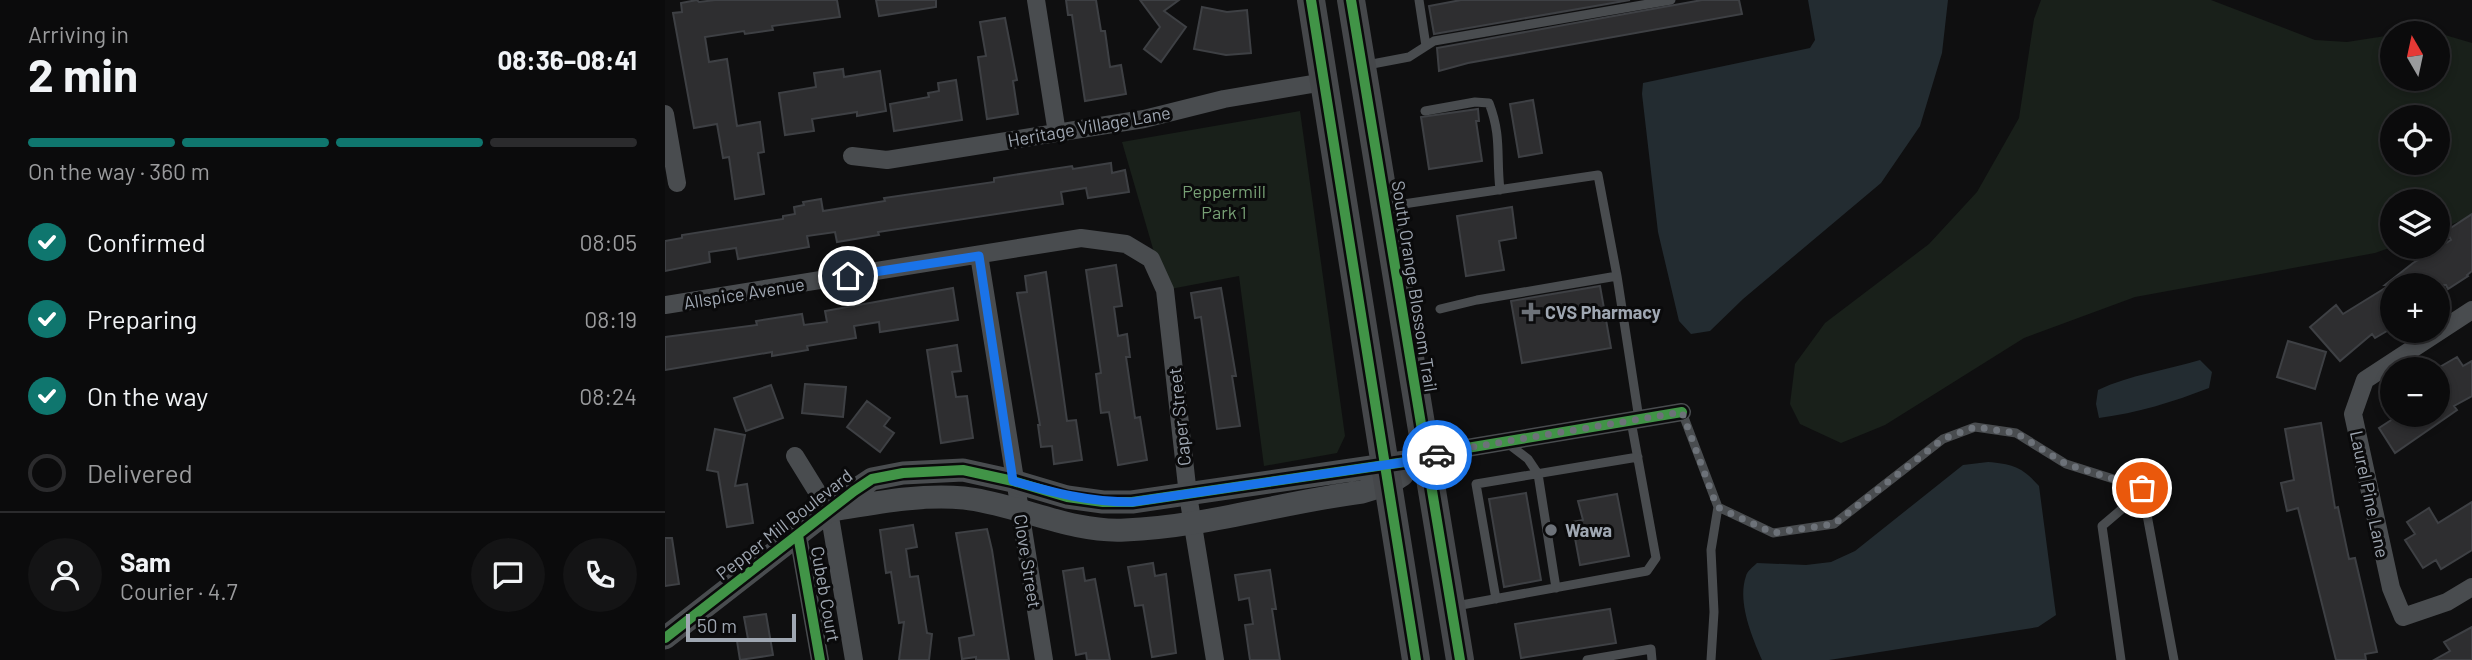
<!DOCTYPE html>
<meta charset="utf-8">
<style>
body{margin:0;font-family:Barlow,sans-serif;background:#141415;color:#f1f3f6;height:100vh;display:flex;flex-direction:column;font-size:26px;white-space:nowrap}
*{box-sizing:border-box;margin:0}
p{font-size:23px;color:#9a9b9d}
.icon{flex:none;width:38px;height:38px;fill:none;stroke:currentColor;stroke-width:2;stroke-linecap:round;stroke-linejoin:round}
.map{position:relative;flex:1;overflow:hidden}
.sheet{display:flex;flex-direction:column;background:#0b0b0c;width:665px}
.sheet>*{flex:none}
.needle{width:46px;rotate:351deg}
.controls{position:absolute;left:1715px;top:21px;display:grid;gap:14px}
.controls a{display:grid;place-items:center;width:70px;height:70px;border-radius:50%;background:#0b0b0c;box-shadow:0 4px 10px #0003,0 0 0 2px #2b2b2d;font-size:35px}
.scale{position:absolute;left:21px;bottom:18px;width:110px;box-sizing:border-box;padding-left:7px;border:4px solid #9fa7b2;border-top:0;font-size:19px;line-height:24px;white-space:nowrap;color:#9fa7b2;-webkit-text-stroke:5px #0a0a0b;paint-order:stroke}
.pin{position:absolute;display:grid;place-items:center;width:60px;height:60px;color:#fff;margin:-30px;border:4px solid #fff;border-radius:50%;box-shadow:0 2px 7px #0007}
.courier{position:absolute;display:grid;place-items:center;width:70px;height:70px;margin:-35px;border:5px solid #1a73e8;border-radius:50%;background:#fff;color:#222;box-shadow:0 2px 9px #0007}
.summary em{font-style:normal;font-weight:700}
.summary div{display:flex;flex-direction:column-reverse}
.summary{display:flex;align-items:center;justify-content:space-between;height:119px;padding:0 28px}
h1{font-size:46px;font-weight:700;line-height:52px}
.bar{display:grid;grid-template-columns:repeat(4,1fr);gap:10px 7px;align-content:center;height:84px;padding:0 28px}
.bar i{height:9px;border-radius:5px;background:#2b2b2d}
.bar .current{background:#0f766e}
.bar p{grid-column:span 4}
.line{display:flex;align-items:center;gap:18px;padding:0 28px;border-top:2px solid #2b2b2d}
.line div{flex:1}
.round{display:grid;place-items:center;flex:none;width:74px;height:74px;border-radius:37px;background:#141415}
ol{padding:0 28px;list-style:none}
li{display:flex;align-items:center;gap:21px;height:77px}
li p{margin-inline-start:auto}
li .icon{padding:7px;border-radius:50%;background:#0f766e;color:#fff;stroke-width:4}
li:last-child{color:#9a9b9d}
li i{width:38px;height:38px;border:4px solid #2b2b2d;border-radius:50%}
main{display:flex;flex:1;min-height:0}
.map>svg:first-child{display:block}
.green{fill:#19201a;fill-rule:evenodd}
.water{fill:#232c31}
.building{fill:#2e2e30;stroke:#3e4044;stroke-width:2}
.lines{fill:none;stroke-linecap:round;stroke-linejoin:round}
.service{stroke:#494c4f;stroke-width:9}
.minor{stroke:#494c4f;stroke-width:18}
.tertiary{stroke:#494c4f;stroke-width:23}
.primary{stroke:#45474a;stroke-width:28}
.cycleway-casing{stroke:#0a0a0b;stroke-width:15}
.cycleway{stroke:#419447;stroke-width:10}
.done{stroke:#6d7279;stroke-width:7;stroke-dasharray:0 12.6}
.route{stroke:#1a73e8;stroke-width:9}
.poi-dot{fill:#6d7279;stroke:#0a0a0b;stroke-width:2.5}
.labels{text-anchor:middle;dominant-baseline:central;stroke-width:6;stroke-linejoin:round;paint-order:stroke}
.street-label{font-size:18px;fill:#9fa7b2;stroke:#0a0a0b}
.park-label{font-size:18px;fill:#769f74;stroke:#0a0a0b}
.poi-label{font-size:18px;font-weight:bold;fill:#9fa7b2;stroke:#0a0a0b;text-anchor:start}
</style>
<main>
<section class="sheet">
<div class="summary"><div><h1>2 min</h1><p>Arriving in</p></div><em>08:36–08:41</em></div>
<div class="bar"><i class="current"></i><i class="current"></i><i class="current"></i><i></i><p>On the way · 360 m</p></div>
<ol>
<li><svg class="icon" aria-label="check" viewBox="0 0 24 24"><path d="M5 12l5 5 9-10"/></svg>Confirmed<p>08:05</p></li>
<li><svg class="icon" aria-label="check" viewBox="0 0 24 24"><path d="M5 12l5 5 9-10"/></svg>Preparing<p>08:19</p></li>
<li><svg class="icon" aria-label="check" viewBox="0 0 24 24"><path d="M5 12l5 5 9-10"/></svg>On the way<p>08:24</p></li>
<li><i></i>Delivered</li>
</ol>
<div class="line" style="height:126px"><a class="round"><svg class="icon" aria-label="person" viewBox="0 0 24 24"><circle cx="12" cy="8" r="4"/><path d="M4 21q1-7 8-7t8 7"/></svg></a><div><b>Sam</b><p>Courier · 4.7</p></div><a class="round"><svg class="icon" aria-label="chat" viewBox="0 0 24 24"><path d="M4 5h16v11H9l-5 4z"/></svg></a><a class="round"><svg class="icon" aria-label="phone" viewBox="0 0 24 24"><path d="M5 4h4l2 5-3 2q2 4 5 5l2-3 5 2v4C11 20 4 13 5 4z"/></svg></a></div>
</section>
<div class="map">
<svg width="1807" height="660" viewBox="0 0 1807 660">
<rect width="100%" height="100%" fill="#0f0f10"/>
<!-- green -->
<path class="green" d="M1376 0H1546L1650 40 1682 42 1727 35V79H1773V33H1742L1763 30 1807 43V216L1773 230V201H1727V247L1710 253 1470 297 1359 338 1220 425 1176 443 1135 424 1125 404 1130 364 1160 323 1264 244 1312 192 1354 118 1369 19ZM1727 117H1773V163H1727Z
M635 111 680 436 672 453 599 466 574 276 500 290 457 142Z"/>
<!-- water -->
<path class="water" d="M1143 0H1283L1277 53 1255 126 1216 183 1078 299 1045 331 1026 334 1014 321 993 232 977 94 978 83 1145 48 1150 40Z
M1535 360 1547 372 1544 388C1508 402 1472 413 1434 418L1431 404 1433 390C1464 375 1502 370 1535 360Z
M1323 462C1348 464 1357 467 1374 486L1391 615 1373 627 1164 660H1097C1087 637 1072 602 1081 576 1082 571 1088 567 1092 563L1141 565 1166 562 1190 551 1298 465Z"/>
<!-- building -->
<path class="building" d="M32 0 34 2 50 0H172L175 17 107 26 108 30 80 34 79 31 40 37 44 62 62 59 72 126 95 122 99 152 93 153 99 194 70 199 64 157 58 158 52 124 29 128 8 13 17 12 16 3Z
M211 0H271V7L214 16Z
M401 0H431L436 31H440L445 67 456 65 461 94 420 101 407 15H403Z
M475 0H514L499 11 521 27 496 62 479 49 495 27Z
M796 0H965L769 34 764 6Z
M1037 0H1074L1077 14 803 63 774 71 772 48Z
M537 7 562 12 582 10 586 53 561 55 529 49Z
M340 18 352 80 348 81 353 114 322 119 313 57 321 56 315 22Z
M178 69 179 77 215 71 221 111 192 116V112L147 119 149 131 120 135 114 93 151 87 149 73Z
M291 80 297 120 229 131 225 104 264 97 263 93 274 91 273 83Z
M868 100 877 153 854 157 845 104Z
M813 109 814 121H811L817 161 764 169 756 117Z
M446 163 447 173 460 170 464 192 423 198 421 188 396 192 398 204 213 232 214 235 172 242 170 232 142 236 144 247 73 259 71 248 44 252 45 262 0 271V241L17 238V235L118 219V216L130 214 129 207 139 205 138 202 156 199 158 211 220 201 219 198 329 182V178L407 166 408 169Z
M847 207 851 238 834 241 839 270 801 276 792 216Z
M1807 214V271L1802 275 1803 276 1783 289 1781 285H1727V328L1710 338 1707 334 1675 361 1645 327 1671 305 1678 314 1725 285H1720L1748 263 1786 240 1781 231Z
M451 265 457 306 449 307 453 336 462 334 465 357H461L470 418 475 417 482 460 453 465 444 412 436 413 431 374 436 373 421 270Z
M381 272 402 421 411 420 417 460 389 464 387 446 376 447 373 425H375L352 293 362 292 360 276Z
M935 286 946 348 857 363 846 301Z
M288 288 293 320 215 332 214 322 189 326 191 338 142 346 143 350 107 356V352L0 370V337L92 325 91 321 137 314 139 325 162 322 160 311Z
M556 288 571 376H567L575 426 552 429 536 317 530 318 526 293Z
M1623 341 1661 352 1650 389 1612 377Z
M292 345 296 371 287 372 291 397 302 396 308 438 276 443 262 350Z
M1792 357 1798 366 1807 361V396L1789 406 1792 410 1730 453 1714 428 1734 415H1773V368Z
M140 384 181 387 178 417 137 413Z
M106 385 118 418 81 431 69 398Z
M202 401 225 418 219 426 229 433 215 452 182 427Z
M1656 423 1670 508 1673 507 1684 559 1690 558 1712 652 1700 654 1701 660H1671L1633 508 1622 511 1616 483 1629 480 1620 429Z
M50 429 80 435 70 486 82 484 88 523 62 527 53 472 42 470Z
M861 493 876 580 839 587 824 499Z
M952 494 964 556 915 565 907 522 918 520 913 501Z
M1807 502V550L1776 569 1771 560 1758 568 1740 540 1750 534 1742 522 1764 508 1773 523Z
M248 525 252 547 241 549 245 577 253 576 262 633 267 634 264 660H234L239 622 234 623 226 572 221 573 215 530Z
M322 529 327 550 344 660H311V657L297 659 294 638 309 635 291 533Z
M0 538H7L14 584 0 586Z
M488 563 490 576 501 574 511 653 487 657 478 605 470 606 463 567Z
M418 568 420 581 430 579 445 660H422L421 653 411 655 398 571Z
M605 570 611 609H607L615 660H585L580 625 588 624 584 598 574 600 570 575Z
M945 609 951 643 856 658 850 624Z
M101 614 108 655 75 660 72 641 83 639 79 617Z
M1807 627V660H1769L1785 651 1779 642Z"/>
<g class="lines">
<!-- service -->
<path class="service" d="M754 0 761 46
M702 65 744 57 769 41 1006 0
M760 111 810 102 824 103C837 137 831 156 835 190
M725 206 933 175 952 276 974 419
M775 309 812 300 952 276
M1017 412 1053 507 1108 533 1169 524 1278 439 1310 427 1351 433 1401 464 1477 488
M842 443 863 459 873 474 891 588
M1477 488 1509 660
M831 599 811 484 973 457
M791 606 982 571 991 558 966 421
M922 660 986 649 987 660
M1046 660 1049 612 1046 550 1053 507
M1456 660 1437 526 1464 503 1477 488"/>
<!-- minor -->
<path class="minor" d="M371 0 392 133
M0 114 12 183
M187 156 222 160 479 119 559 99 659 82
M314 255 379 660
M0 305 416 238 461 244 486 259 500 290 523 495 550 660
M1807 310 1700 380 1688 414 1726 588 1738 617 1782 602 1807 587
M130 456 164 511 189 660
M761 459 784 451 1017 412
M133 535 155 660"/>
<!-- tertiary -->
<path class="tertiary" d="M167 510C210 503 254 494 299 498 353 504 405 533 460 530 540 527 618 502 697 492L723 484 737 475
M0 638 189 491 207 479 238 473 298 470 348 481 402 497 438 502H467L761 459"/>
<!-- primary -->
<path class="primary" d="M646 0 751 660
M686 0 795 660"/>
<defs>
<path id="cycleway" d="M646 0 751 660
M686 0 795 660
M133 535 155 660
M0 638 189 491 207 479 238 473 298 470 348 481 402 497 438 502H467L761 459 784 451 1017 412"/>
</defs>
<!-- cycleway casing -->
<use href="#cycleway" class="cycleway-casing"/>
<!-- cycleway -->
<use href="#cycleway" class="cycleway"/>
</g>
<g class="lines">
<!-- done -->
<path class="done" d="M772 455 784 451 1017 412 1052 507 1108 533 1169 524 1278 439 1310 427 1351 433 1401 464 1477 488"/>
<!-- route -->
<path class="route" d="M183 276 314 256 348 481C390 493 424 502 467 502L761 459 772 455"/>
</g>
<!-- markers -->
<g class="poi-dot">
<path d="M862.5 301.5h7v7h7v7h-7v7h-7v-7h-7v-7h7z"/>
<circle cx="886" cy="530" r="7"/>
</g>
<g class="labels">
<!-- street labels -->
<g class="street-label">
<text transform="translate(424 126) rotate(-10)">Heritage Village Lane</text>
<text transform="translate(750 286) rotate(81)">South Orange Blossom Trail</text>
<text transform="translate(79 293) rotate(-9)">Allspice Avenue</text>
<text transform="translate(514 417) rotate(-96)">Caper Street</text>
<text transform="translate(1705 494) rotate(78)">Laurel Pine Lane</text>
<text transform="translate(119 524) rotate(-38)">Pepper Mill Boulevard</text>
<text transform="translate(363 561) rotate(81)">Clove Street</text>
<text transform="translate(161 594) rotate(80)">Cubeb Court</text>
</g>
<!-- park labels -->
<g class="park-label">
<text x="559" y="191">Peppermill<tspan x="559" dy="21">Park 1</tspan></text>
</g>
<!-- poi labels -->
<g class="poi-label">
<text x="880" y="312">CVS Pharmacy</text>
<text x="900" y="530">Wawa</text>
</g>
</g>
</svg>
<div class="controls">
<a><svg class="needle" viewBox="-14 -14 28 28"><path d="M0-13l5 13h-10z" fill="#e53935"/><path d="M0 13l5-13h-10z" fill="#9a9b9d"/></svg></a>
<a><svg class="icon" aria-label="locate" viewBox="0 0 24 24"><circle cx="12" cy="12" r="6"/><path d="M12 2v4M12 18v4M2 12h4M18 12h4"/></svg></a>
<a><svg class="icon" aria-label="layers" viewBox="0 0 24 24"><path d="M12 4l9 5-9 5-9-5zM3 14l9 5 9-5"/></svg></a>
<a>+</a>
<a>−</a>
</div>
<div class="scale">50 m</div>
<div class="pin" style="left:1477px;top:488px;background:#ea580c"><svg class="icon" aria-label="bag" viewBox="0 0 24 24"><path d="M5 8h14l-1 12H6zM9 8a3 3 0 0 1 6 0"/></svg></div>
<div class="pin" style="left:183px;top:276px;background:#1f2937"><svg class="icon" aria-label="home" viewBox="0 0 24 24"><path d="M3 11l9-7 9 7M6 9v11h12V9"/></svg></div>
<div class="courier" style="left:772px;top:455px"><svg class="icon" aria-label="car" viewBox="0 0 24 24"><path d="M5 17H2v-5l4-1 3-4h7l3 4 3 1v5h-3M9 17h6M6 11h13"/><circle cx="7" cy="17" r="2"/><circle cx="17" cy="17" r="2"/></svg></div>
</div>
</main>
